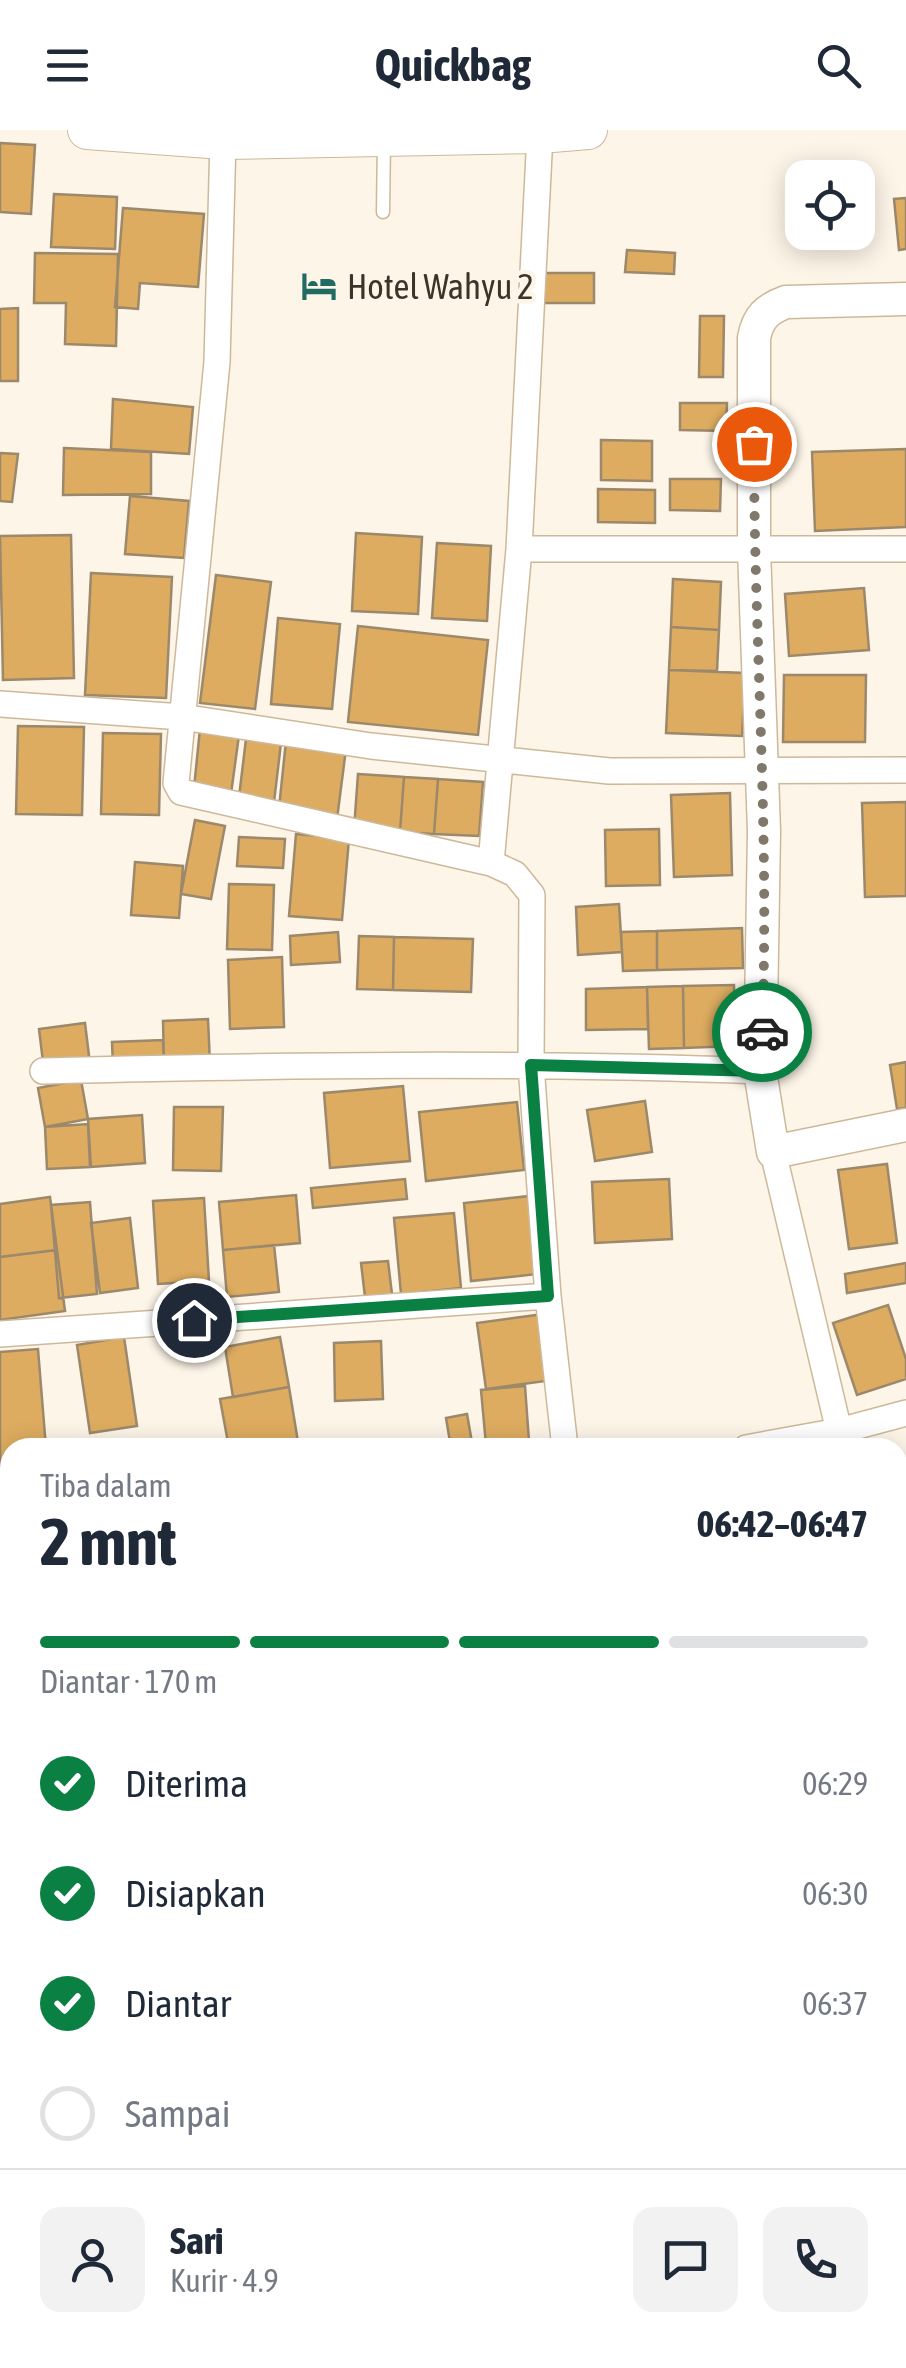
<!DOCTYPE html>
<html lang="id">
<meta charset="utf-8">
<style>
body{margin:0;font-family:"Asap Condensed",sans-serif;background:#f2f2f3;color:#1f2937;height:100vh;display:flex;flex-direction:column;font-size:38px;white-space:nowrap}
*{box-sizing:border-box;margin:0}
p{font-size:32px;color:#747a83}
.icon{flex:none;width:55px;height:55px;fill:none;stroke:currentColor;stroke-width:2;stroke-linecap:round;stroke-linejoin:round}
.map{position:relative;flex:1;overflow:hidden}
.sheet{position:absolute;left:0px;top:1308px;width:908px;height:932px;display:flex;flex-direction:column;background:#fff;border-radius:30px 30px 0 0;box-shadow:0 5px 25px #0003}
.sheet>*{flex:none}
.buttons{position:absolute;left:785px;top:30px;display:grid;gap:20px}
.buttons a{display:grid;place-items:center;width:90px;height:90px;border-radius:20px;background:#fff;box-shadow:0 5px 25px #0003;font-size:50px}
.pin{position:absolute;display:grid;place-items:center;width:85px;height:85px;color:#fff;margin:-42px;border:5px solid #fff;border-radius:50%;box-shadow:0 2px 10px #0007}
.courier{position:absolute;display:grid;place-items:center;width:100px;height:100px;margin:-50px;border:8px solid #0b8043;border-radius:50%;background:#fff;color:#222;box-shadow:0 2px 12px #0007}
.head em{font-style:normal;font-weight:700}
.head div{display:flex;flex-direction:column-reverse}
.head{display:flex;align-items:center;justify-content:space-between;height:170px;padding:0 40px}
h1{font-size:65px;font-weight:700;line-height:75px}
.bar{display:grid;grid-template-columns:repeat(4,1fr);gap:15px 10px;align-content:center;height:120px;padding:0 40px}
.bar i{height:12px;border-radius:8px;background:#e0e1e3}
.bar .on{background:#0b8043}
.bar p{grid-column:span 4}
.line{display:flex;align-items:center;gap:25px;padding:0 40px;border-top:2px solid #e0e1e3}
.line div{flex:1}
.round{display:grid;place-items:center;flex:none;width:105px;height:105px;border-radius:20px;background:#f2f2f3}
ol{padding:0 40px;list-style:none}
li{display:flex;align-items:center;gap:30px;height:110px}
li p{margin-inline-start:auto}
li .icon{padding:10px;border-radius:50%;background:#0b8043;color:#fff;stroke-width:4}
li:last-child{color:#747a83}
li i{width:55px;height:55px;border:5px solid #e0e1e3;border-radius:50%}
header{display:flex;justify-content:space-between;align-items:center;height:130px;padding:0 40px;background:#fff;font-size:45px;font-weight:700}
.map>svg:first-child{display:block}
.building{fill:#ddac60;stroke:#9c886b;stroke-width:2.5}
.lines{fill:none;stroke-linecap:round;stroke-linejoin:round}
.service-casing{stroke:#cdb89a;stroke-width:15}
.minor-casing{stroke:#cdb89a;stroke-width:28}
.tertiary-casing{stroke:#cdb89a;stroke-width:35}
.secondary-casing{stroke:#cdb89a;stroke-width:40}
.service{stroke:#fff;stroke-width:12}
.minor{stroke:#fff;stroke-width:25}
.tertiary{stroke:#fff;stroke-width:32}
.secondary{stroke:#fff;stroke-width:38}
.done{stroke:#80786b;stroke-width:10;stroke-dasharray:0 18}
.route{stroke:#0b8043;stroke-width:12}
.labels{text-anchor:middle;dominant-baseline:central;stroke-width:9;stroke-linejoin:round;paint-order:stroke}
.poi-label{font-size:35px;fill:#3c3427;stroke:#fdf5e8;text-anchor:start}
</style>
<header><svg class="icon" aria-label="menu" viewBox="0 0 24 24"><path d="M4 6h16M4 12h16M4 18h16"/></svg>Quickbag<svg class="icon" aria-label="search" viewBox="0 0 24 24"><circle cx="10" cy="10" r="6"/><path d="M15 15l6 6"/></svg></header>
<div class="map">
<svg width="906" height="2238" viewBox="0 0 906 2238">
<rect width="100%" height="100%" fill="#fdf5e8"/>
<!-- building -->
<path class="building" d="M0 13 35 15 31 84 0 82Z
M54 64 117 67 115 119 51 117Z
M906 68V119L899 120 894 69Z
M123 78 204 84 198 157 140 153 138 179 115 177Z
M627 120 675 123 674 144 625 142Z
M35 123 118 124 116 216 65 214 66 173H34Z
M545 143H594V173H544Z
M18 178V251H0V179Z
M700 186H724L723 247H699Z
M113 269 193 277 189 324 111 319Z
M680 273H727L726 301 680 300Z
M601 310 652 311V351L601 350Z
M64 318 151 322V364L63 365Z
M906 319V397L815 401 812 322Z
M0 323 18 324 12 372 0 371Z
M670 349H721L720 381 670 380Z
M598 359 655 360V393L598 392Z
M130 366 189 371 184 428 125 424Z
M356 403 422 407 418 484 352 481Z
M71 405 74 548 3 550 0 406Z
M437 413 491 416 487 491 432 488Z
M91 443 172 447 166 568 85 565Z
M216 445 271 452 255 579 200 573Z
M673 449 721 452 719 500 671 497Z
M864 458 869 520 789 526 785 464Z
M278 488 340 494 332 579 271 574Z
M358 496 488 510 478 605 348 592Z
M671 497 719 500 717 541 669 540Z
M669 540 745 543 742 606 666 603Z
M784 545H866L865 612H783Z
M18 596 84 597 82 685 16 684Z
M200 599 239 605 231 664 194 658Z
M103 603 161 604 159 685 101 684Z
M246 609 281 613 274 672 239 667Z
M286 611 346 619 337 689 279 678Z
M358 644 404 647 400 702 354 699Z
M404 647 438 649 434 704 400 702Z
M438 649 483 652 479 706 434 704Z
M730 663 732 745 674 747 671 665Z
M906 672V766L865 767 862 673Z
M195 690 225 696 211 769 181 764Z
M659 699 660 755 606 756 605 700Z
M296 704 349 709 342 790 289 786Z
M239 707 285 709 283 738 237 736Z
M135 732 183 736 179 788 131 785Z
M229 754 274 755 272 820 227 819Z
M619 774 622 822 578 825 576 777Z
M742 798 743 838 657 840V801Z
M657 801V840L623 841 621 802Z
M338 802 340 832 291 835 290 806Z
M359 806 394 807 393 860 357 859Z
M394 807 473 809 471 862 393 860Z
M282 827 284 897 230 899 228 830Z
M734 855 735 916 684 918 683 856Z
M683 856 684 918 649 919 647 857Z
M647 857 648 899 586 900V859Z
M208 889 210 933 164 935 163 891Z
M85 893 90 934 44 940 39 899Z
M163 910 164 935 113 937 112 912Z
M906 932V978L897 979 890 935Z
M81 950 88 989 45 997 38 958Z
M403 956 410 1031 330 1038 324 963Z
M645 971 652 1022 595 1031 587 980Z
M517 972 524 1040 426 1051 419 982Z
M174 977H223L221 1041 173 1040Z
M142 985 145 1033 91 1037 88 989Z
M88 994 90 1037 47 1039 45 997Z
M887 1034 897 1113 849 1119 838 1040Z
M405 1049 407 1069 313 1078 311 1058Z
M669 1049 672 1109 595 1113 592 1052Z
M296 1065 300 1113 223 1120 219 1072Z
M530 1066 538 1144 471 1151 464 1073Z
M50 1067 57 1120 0 1127V1074Z
M204 1068 209 1151 158 1154 153 1071Z
M90 1072 97 1164 59 1168 51 1075Z
M454 1083 461 1158 401 1164 394 1088Z
M130 1088 138 1158 100 1163 91 1093Z
M274 1115 279 1162 227 1167 223 1120Z
M57 1120 65 1181 0 1190V1127Z
M388 1131 392 1164 365 1167 361 1133Z
M906 1133V1153L847 1163 845 1144Z
M888 1175 906 1229V1249L857 1265 833 1193Z
M544 1184 553 1250 486 1259 477 1193Z
M124 1207 137 1296 90 1303 77 1215Z
M280 1207 289 1257 233 1267 225 1217Z
M381 1211 383 1269 335 1271 334 1213Z
M38 1219 46 1318H10V1349L0 1350V1222Z
M525 1256 529 1311 486 1315 481 1260Z
M289 1257 299 1318H229L220 1269Z
M467 1284 473 1318H451L446 1288Z
M10 1435V1517L3 1518 0 1437Z
M898 1437H906V1479H898Z
M10 1974V2059L0 2060V1975Z
M906 2074V2127H898V2075Z
M10 2093V2138L0 2140V2094Z
M10 2143V2184L0 2185V2144Z
M898 2146 906 2238H793L792 2230H898Z
M10 2205V2230H70L71 2238H0V2207Z
M373 2230H433L434 2238H374Z
M472 2230H541L544 2238H474Z"/>
<g class="lines">
<defs>
<path id="service" d="M383 82 384 10"/>
<path id="minor" d="M223 10 217 232 176 653 181 662 491 733 515 744 532 765 531 935 548 1166 565 1318
M519 419H906
M0 574 182 587 371 616 609 641 906 640
M491 733 519 419 540 4
M43 941C282 935 521 932 760 941
M773 1022 839 1301
M0 1204 548 1166
M746 1318 839 1301 906 1283
M0 1544 10 1542
M898 1766 906 1821
M898 1926H906
M0 2084 10 2082
M370 2230 371 2238"/>
<path id="tertiary" d="M906 169 786 172C767 179 758 187 754 208V419L764 701 760 941 773 1022 906 995"/>
<path id="secondary" d="M87 0 223 10 540 4 588 0"/>
</defs>
<!-- service casing -->
<use href="#service" class="service-casing"/>
<!-- minor casing -->
<use href="#minor" class="minor-casing"/>
<!-- tertiary casing -->
<use href="#tertiary" class="tertiary-casing"/>
<!-- secondary casing -->
<use href="#secondary" class="secondary-casing"/>
<!-- service -->
<use href="#service" class="service"/>
<!-- minor -->
<use href="#minor" class="minor"/>
<!-- tertiary -->
<use href="#tertiary" class="tertiary"/>
<!-- secondary -->
<use href="#secondary" class="secondary"/>
</g>
<g class="lines">
<!-- done -->
<path class="done" d="M754 314C754 510 770 706 762 902"/>
<!-- route -->
<path class="route" d="M194 1190 548 1166 531 935 760 941 762 902"/>
</g>
<!-- icons -->
<defs>
<symbol id="hotel-bare" viewBox="-9 -9 18 18"><path d="M-6-4.5h1.5V1H6V5H4.5V3h-9V5H-6ZM-4 0a1.8 1.8 0 1 1 3.6 0ZM.5 0V-2.5h3Q6-2.5 6 0Z" fill="#226b63" stroke="#fdf5e8" stroke-width="2.5" paint-order="stroke"/></symbol>
</defs>
<g fill-rule="evenodd">
<use href="#hotel-bare" x="294" y="131" width="50" height="50"/>
</g>
<g class="labels">
<!-- poi labels -->
<g class="poi-label">
<text x="347" y="156">Hotel Wahyu 2</text>
</g>
</g>
</svg>
<div class="buttons">
<a><svg class="icon" aria-label="locate" viewBox="0 0 24 24"><circle cx="12" cy="12" r="6"/><path d="M12 2v4M12 18v4M2 12h4M18 12h4"/></svg></a>
</div>
<div class="pin" style="left:754px;top:314px;background:#ea580c"><svg class="icon" aria-label="bag" viewBox="0 0 24 24"><path d="M5 8h14l-1 12H6zM9 8a3 3 0 0 1 6 0"/></svg></div>
<div class="pin" style="left:194px;top:1190px;background:#1f2937"><svg class="icon" aria-label="home" viewBox="0 0 24 24"><path d="M3 11l9-7 9 7M6 9v11h12V9"/></svg></div>
<div class="courier" style="left:762px;top:902px"><svg class="icon" aria-label="car" viewBox="0 0 24 24"><path d="M5 17H2v-5l4-1 3-4h7l3 4 3 1v5h-3M9 17h6M6 11h13"/><circle cx="7" cy="17" r="2"/><circle cx="17" cy="17" r="2"/></svg></div>
<section class="sheet">
<div class="head"><div><h1>2 mnt</h1><p>Tiba dalam</p></div><em>06:42–06:47</em></div>
<div class="bar"><i class="on"></i><i class="on"></i><i class="on"></i><i></i><p>Diantar · 170 m</p></div>
<ol>
<li><svg class="icon" aria-label="check" viewBox="0 0 24 24"><path d="M5 12l5 5 9-10"/></svg>Diterima<p>06:29</p></li>
<li><svg class="icon" aria-label="check" viewBox="0 0 24 24"><path d="M5 12l5 5 9-10"/></svg>Disiapkan<p>06:30</p></li>
<li><svg class="icon" aria-label="check" viewBox="0 0 24 24"><path d="M5 12l5 5 9-10"/></svg>Diantar<p>06:37</p></li>
<li><i></i>Sampai</li>
</ol>
<div class="line" style="height:180px"><a class="round"><svg class="icon" aria-label="person" viewBox="0 0 24 24"><circle cx="12" cy="8" r="4"/><path d="M4 21q1-7 8-7t8 7"/></svg></a><div><b>Sari</b><p>Kurir · 4.9</p></div><a class="round"><svg class="icon" aria-label="chat" viewBox="0 0 24 24"><path d="M4 5h16v11H9l-5 4z"/></svg></a><a class="round"><svg class="icon" aria-label="phone" viewBox="0 0 24 24"><path d="M5 4h4l2 5-3 2q2 4 5 5l2-3 5 2v4C11 20 4 13 5 4z"/></svg></a></div>
</section>
</div>
